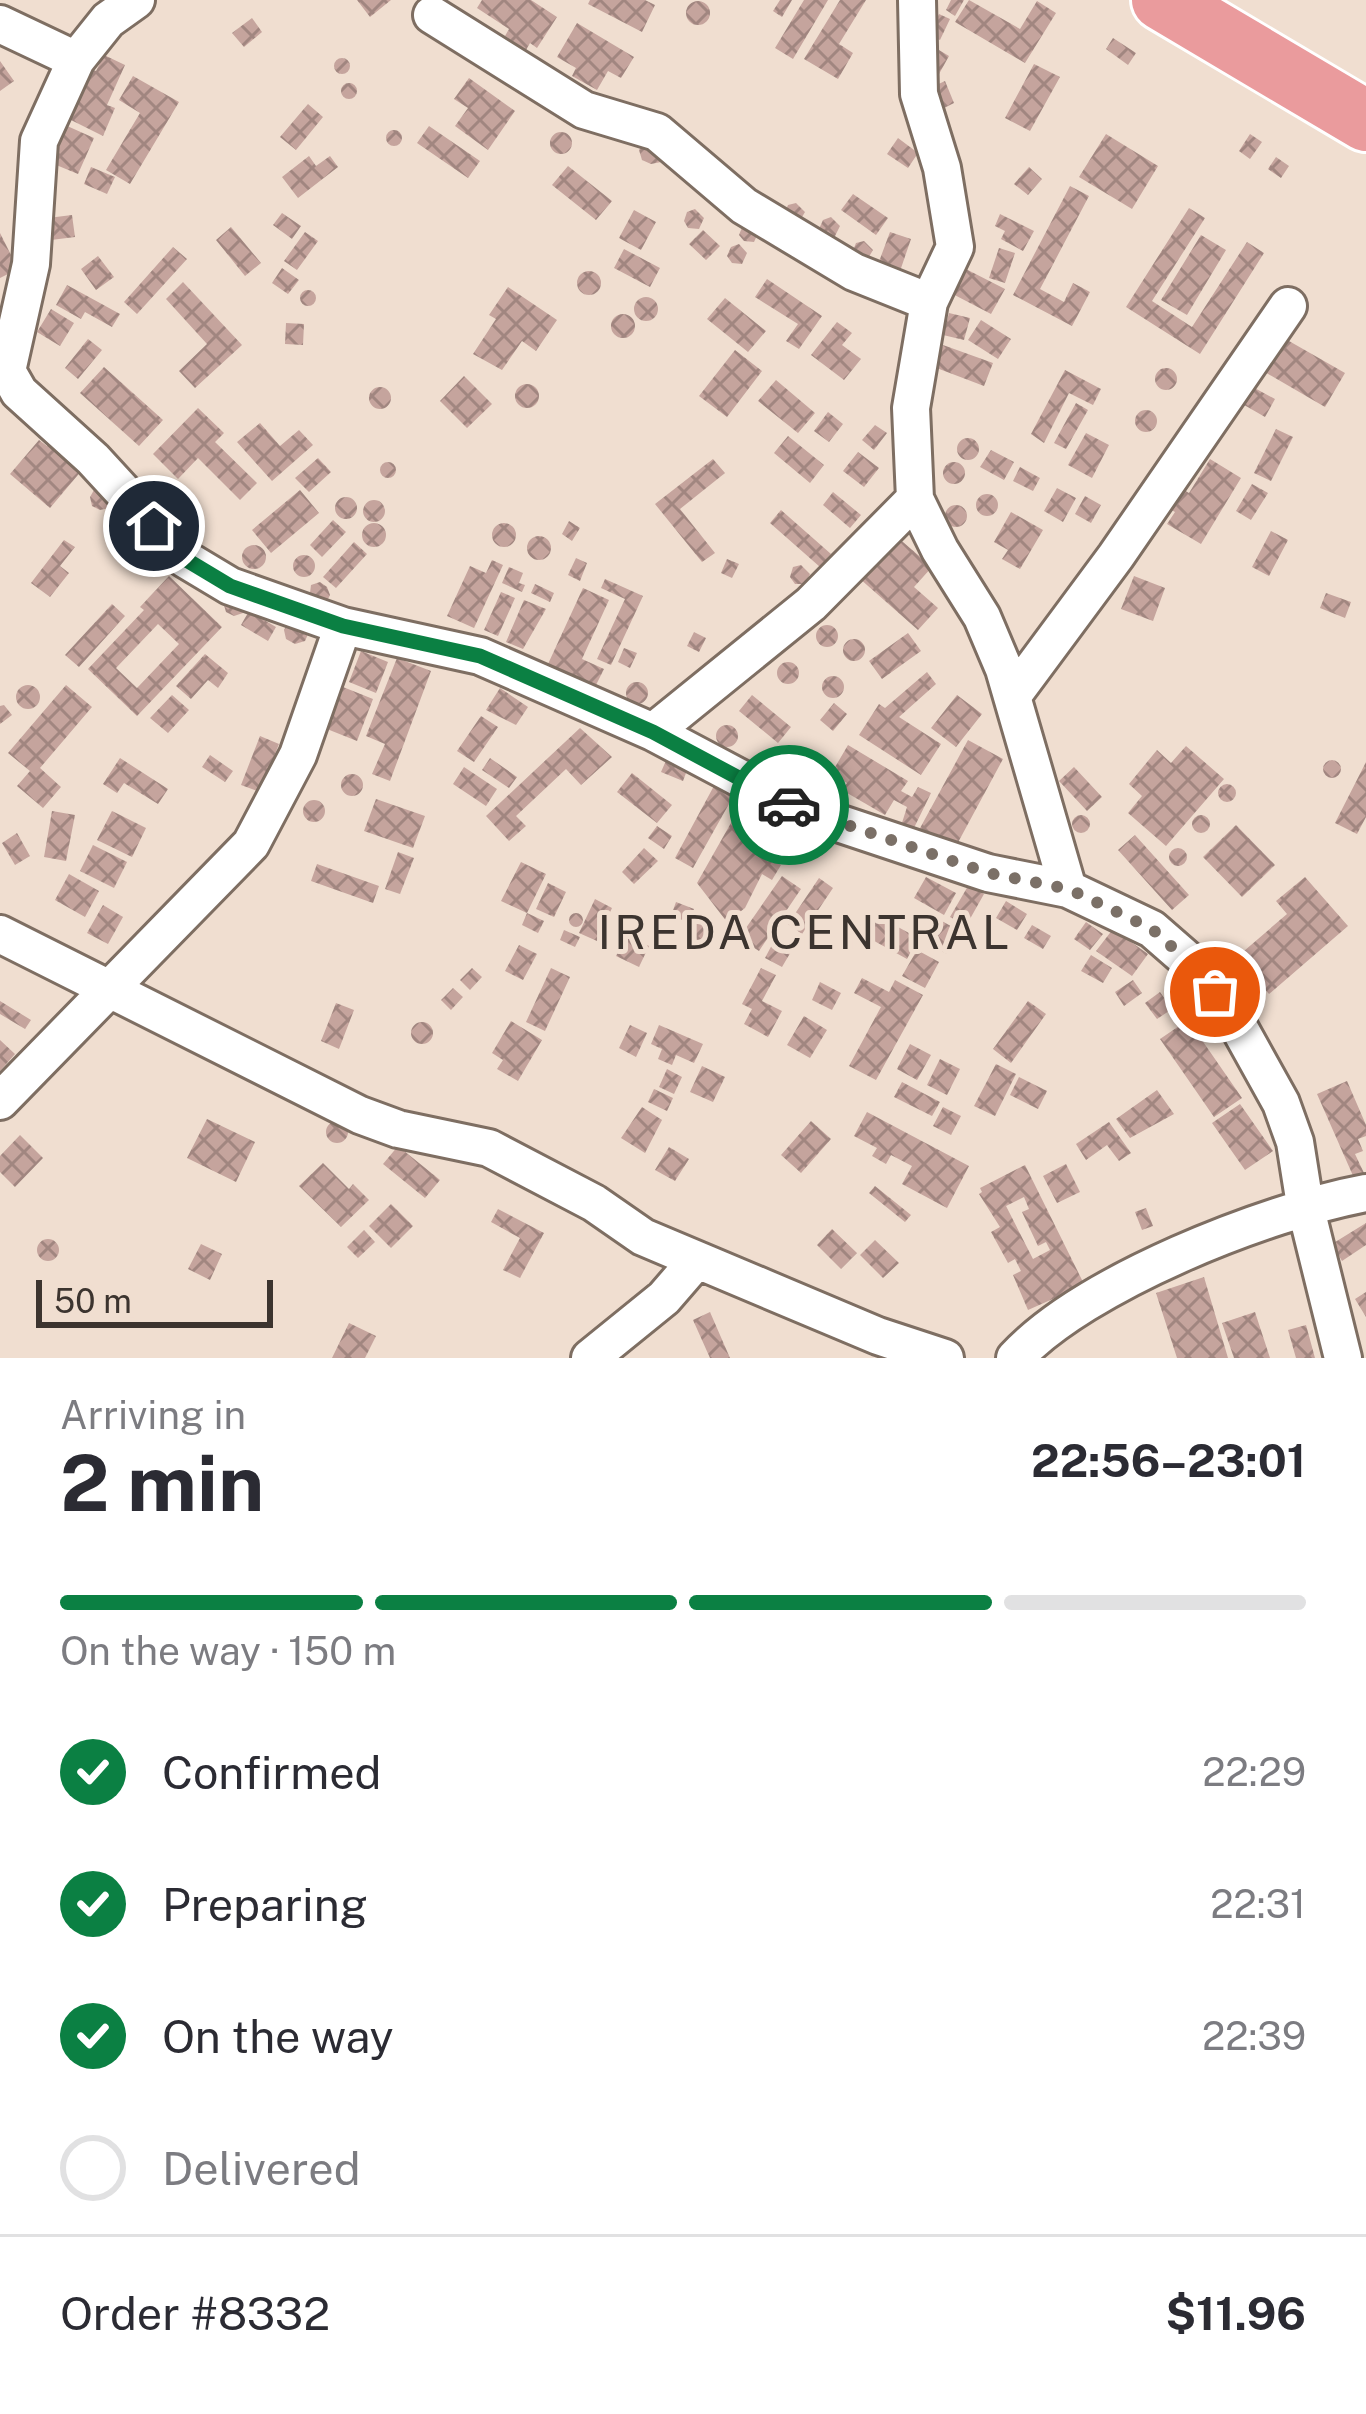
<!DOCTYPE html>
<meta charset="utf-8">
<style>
body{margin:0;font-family:"Public Sans",sans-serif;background:#f7f7f7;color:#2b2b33;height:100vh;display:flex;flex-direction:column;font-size:45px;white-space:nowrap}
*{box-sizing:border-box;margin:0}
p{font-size:39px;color:#7c7c81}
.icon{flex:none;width:66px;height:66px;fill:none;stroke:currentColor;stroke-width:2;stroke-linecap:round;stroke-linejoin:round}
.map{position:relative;height:1358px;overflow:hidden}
.panel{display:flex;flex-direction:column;background:#fff;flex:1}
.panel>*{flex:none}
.scale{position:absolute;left:36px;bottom:30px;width:237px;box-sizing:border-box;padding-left:12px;border:6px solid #3c342f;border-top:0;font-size:33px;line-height:42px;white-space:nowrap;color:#3c342f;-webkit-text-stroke:9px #f0ded0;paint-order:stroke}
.pin{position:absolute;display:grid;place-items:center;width:102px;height:102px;color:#fff;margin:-51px;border:6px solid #fff;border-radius:50%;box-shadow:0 3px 12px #0007}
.courier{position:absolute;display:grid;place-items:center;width:120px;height:120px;margin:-60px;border:9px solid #0b8043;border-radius:50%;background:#fff;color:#222;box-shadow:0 3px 15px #0007}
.headline em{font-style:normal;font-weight:700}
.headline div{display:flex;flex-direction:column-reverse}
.headline{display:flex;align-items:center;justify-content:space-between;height:204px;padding:0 60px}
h1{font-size:78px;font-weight:700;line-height:90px}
.bar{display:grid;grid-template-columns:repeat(4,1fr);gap:18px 12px;align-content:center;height:144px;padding:0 60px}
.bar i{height:15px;border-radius:9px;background:#e1e1e2}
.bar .on{background:#0b8043}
.bar p{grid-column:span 4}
.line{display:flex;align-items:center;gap:30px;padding:0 60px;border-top:3px solid #e1e1e2}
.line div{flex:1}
ol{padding:0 60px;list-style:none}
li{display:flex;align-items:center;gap:36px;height:132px}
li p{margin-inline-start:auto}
li .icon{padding:12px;border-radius:50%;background:#0b8043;color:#fff;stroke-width:4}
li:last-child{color:#7c7c81}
li i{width:66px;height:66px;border:6px solid #e1e1e2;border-radius:50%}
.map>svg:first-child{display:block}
.building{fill:url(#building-cross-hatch);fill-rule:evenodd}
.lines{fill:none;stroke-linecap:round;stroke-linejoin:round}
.street-casing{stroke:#7e6e62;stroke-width:42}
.primary-casing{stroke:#fff;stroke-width:66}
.street{stroke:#fff;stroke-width:36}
.primary{stroke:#ea9b9d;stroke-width:60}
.done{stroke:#7b7067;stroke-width:12;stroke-dasharray:0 21.6}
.route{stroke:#0b8043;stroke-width:15}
.labels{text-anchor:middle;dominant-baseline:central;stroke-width:10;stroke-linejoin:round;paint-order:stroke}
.quarter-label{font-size:48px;letter-spacing:3px;fill:#3c342f;stroke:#f0ded0}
</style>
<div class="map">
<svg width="1366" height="1358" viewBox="0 0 1366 1358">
<defs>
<pattern id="building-cross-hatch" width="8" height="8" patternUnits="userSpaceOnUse" patternTransform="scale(3)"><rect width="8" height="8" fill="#c5a49d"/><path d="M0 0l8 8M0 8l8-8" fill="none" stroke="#a18680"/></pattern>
</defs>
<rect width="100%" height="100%" fill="#f0ded0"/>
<!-- building -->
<path class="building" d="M357 0H391L370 17Z
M482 0H531L557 17 537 48 530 43 526 50 505 36 509 29 477 8Z
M590 0H645L655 5 642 32 588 4Z
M780 0H792L782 17 773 11Z
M804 0H828L793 59 775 48Z
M840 0H866L839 44 853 53 838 79 804 59Z
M951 0H964L955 16 946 10Z
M969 0 1020 29 1037 1 1056 13 1025 63 955 22Z
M686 13a12 12 0 1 1 24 0a12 12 0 1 1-24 0Z
M939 14 950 19 940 40 929 35Z
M252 18 262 32 244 47 232 33Z
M577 23 634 57 621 78 608 71 597 90 572 76 576 68 557 57Z
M1113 38 1136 53 1128 65 1106 49Z
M939 50 949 56 939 74 929 68Z
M104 55 125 65 107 105 115 108 103 136 67 118 89 68 96 71Z
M334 66a8 8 0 1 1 16 0a8 8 0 1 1-16 0Z
M0 61 14 81 0 91Z
M1034 64 1060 77 1030 131 1005 118Z
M133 76 179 102 130 184 106 170 140 113 119 100Z
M469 78 515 111 488 150 455 126 468 108 454 99Z
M945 81 954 103 940 110 930 88Z
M341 91a8 8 0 1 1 16 0a8 8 0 1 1-16 0Z
M308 104 323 117 296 150 280 137Z
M65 125 94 138 78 174 49 162Z
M429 126 480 161 468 178 417 143Z
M386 138a8 8 0 1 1 16 0a8 8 0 1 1-16 0Z
M550 143a11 11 0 1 1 22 0a11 11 0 1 1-22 0Z
M1106 134 1158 166 1132 209 1079 177Z
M1250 134 1262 142 1250 159 1239 151Z
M898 138 918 153 908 168 887 154Z
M644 142 665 153 661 162 651 164 642 160 639 150Z
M309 156 316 166 330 156 338 167 298 198 282 177Z
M1276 157 1289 166 1281 178 1268 169Z
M568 166 612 201 596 220 552 185Z
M91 167 115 177 107 194 84 184Z
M1029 167 1042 179 1028 195 1014 184Z
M1070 186 1089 196 1040 289 1064 302 1073 283 1090 292 1072 326 1013 295Z
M853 194 888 218 876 235 841 210Z
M796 203 805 212 799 222 784 215 788 205Z
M1189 208 1205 218 1152 301 1192 327 1247 242 1264 253 1200 354 1126 307Z
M695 209 704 218 699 229 688 228 684 221 687 212Z
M634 210 656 222 641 250 619 238Z
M282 213 301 226 292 239 273 225Z
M1000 214 1034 231 1023 251 1001 239 1005 231 995 226Z
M72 215 75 237 51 240 48 218Z
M831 217 840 226 835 236 824 237 819 229 823 220Z
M743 225 759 231 754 242 744 241 739 235Z
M231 227 261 263 245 276 216 240Z
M703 230 720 246 706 260 689 244Z
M305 232 318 241 297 270 284 261Z
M890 232 911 239 899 274 877 267Z
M0 233 18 269 0 278Z
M1201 235 1226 250 1187 315 1161 300Z
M864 241 873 250 867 260 852 253 856 243Z
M739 244 747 253 742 264 732 263 727 256 731 247Z
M173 247 187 259 137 314 124 302Z
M999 248 1015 253 1005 283 989 278Z
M624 249 660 268 650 287 614 268Z
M98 256 114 277 96 290 81 269Z
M960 266 1005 289 991 314 947 291Z
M282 268 299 280 288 294 272 283Z
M577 283a12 12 0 1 1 24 0a12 12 0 1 1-24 0Z
M767 279 822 316 799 349 786 341 798 324 755 297Z
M183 282 242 345 195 388 179 371 207 344 166 299Z
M67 285 120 314 112 327 85 312 81 319 56 305Z
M508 287 557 320 536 351 522 341 502 370 473 354 496 319 489 315Z
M300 298a8 8 0 1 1 16 0a8 8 0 1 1-16 0Z
M634 309a12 12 0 1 1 24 0a12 12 0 1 1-24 0Z
M725 298 766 331 748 352 707 319Z
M51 309 74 323 60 346 37 332Z
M949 313 970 318 964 340 943 335Z
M611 326a12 12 0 1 1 24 0a12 12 0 1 1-24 0Z
M981 320 1011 339 998 359 968 340Z
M837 322 852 333 842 345 861 359 844 380 811 355Z
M286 323 304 324 303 345 285 344Z
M1282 337 1345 373 1325 407 1263 371Z
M88 339 102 350 78 379 65 368Z
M943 345 993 363 984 386 934 367Z
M735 350 762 371 727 417 699 396Z
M104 367 163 420 139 446 80 393Z
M1155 379a11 11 0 1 1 22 0a11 11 0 1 1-22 0Z
M1065 370 1101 389 1093 405 1069 393 1044 443 1031 434Z
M464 376 492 404 467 428 440 401Z
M776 380 815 413 798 433 758 401Z
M515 396a12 12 0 1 1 24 0a12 12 0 1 1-24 0Z
M1249 385 1275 399 1265 417 1239 402Z
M369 398a11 11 0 1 1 22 0a11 11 0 1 1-22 0Z
M1076 403 1088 410 1066 449 1054 443Z
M198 408 224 433 215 442 257 483 240 500 198 458 178 479 153 454Z
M1135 421a11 11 0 1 1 22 0a11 11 0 1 1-22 0Z
M828 412 843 424 829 442 814 431Z
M260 423 280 446 299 430 313 445 272 481 237 442Z
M875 425 887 433 874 450 862 440Z
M1276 429 1293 437 1271 481 1254 473Z
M1086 433 1109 445 1092 478 1068 465Z
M56 435 88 463 50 508 10 474 39 440 47 446Z
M788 436 824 465 810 483 774 453Z
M957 449a11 11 0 1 1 22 0a11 11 0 1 1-22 0Z
M991 450 1014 462 1004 480 980 467Z
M858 452 879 468 864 487 843 471Z
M318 458 331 472 309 492 295 478Z
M713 459 725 473 680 509 715 553 702 562 655 504Z
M1210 459 1241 478 1201 544 1167 524 1175 512 1166 507 1179 487 1189 493Z
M380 470a8 8 0 1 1 16 0a8 8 0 1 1-16 0Z
M943 473a11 11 0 1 1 22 0a11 11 0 1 1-22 0Z
M1020 467 1040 478 1033 491 1013 481Z
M1252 484 1268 493 1251 520 1236 511Z
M102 487 112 500 109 508 100 510 92 506 90 497 94 490Z
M1057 488 1076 498 1063 522 1044 511Z
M300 490 319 513 271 553 252 530Z
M833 492 861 515 850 528 823 505Z
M976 505a11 11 0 1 1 22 0a11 11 0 1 1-22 0Z
M1085 496 1101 505 1091 523 1075 514Z
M335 508a11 11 0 1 1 22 0a11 11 0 1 1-22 0Z
M363 511a11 11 0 1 1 22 0a11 11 0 1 1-22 0Z
M945 516a11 11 0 1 1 22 0a11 11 0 1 1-22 0Z
M781 510 831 554 820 567 770 523Z
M1011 512 1043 530 1020 569 1002 559 1008 550 994 542Z
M333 520 346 532 322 557 310 545Z
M132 521 142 534 138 542 129 544 122 540 119 532 124 524Z
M569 521 580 528 572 541 562 534Z
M492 535a12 12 0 1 1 24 0a12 12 0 1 1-24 0Z
M362 535a12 12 0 1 1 24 0a12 12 0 1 1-24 0Z
M1271 531 1288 540 1269 576 1252 567Z
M527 548a12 12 0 1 1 24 0a12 12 0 1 1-24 0Z
M896 536 932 567 914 587 938 608 918 630 859 578Z
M64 540 75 547 60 566 69 573 50 597 31 583Z
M354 542 367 554 336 588 323 577Z
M242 557a12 12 0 1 1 24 0a12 12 0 1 1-24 0Z
M293 566a11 11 0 1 1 22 0a11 11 0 1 1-22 0Z
M576 558 587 563 580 581 568 575Z
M727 559 739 564 732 578 721 573Z
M492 560 503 565 474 628 447 616 470 566 486 573Z
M801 565 810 574 805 584H795L790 577 793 567Z
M509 567 523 573 519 583 525 585 522 592 502 583Z
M169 576 222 627 137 716 88 669 144 610 140 607ZM158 624 179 644 137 688 116 668Z
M1134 576 1165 588 1153 621 1121 609Z
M605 579 643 596 611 665 597 659 625 599 601 588Z
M320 582 327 587 330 595 326 603 309 601 311 585Z
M535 584 554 593 550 602 531 593Z
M583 588 609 600 582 659 604 669 596 685 548 664Z
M501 592 515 598 498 636 484 630Z
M1326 593 1351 602 1345 618 1320 608Z
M524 600 546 609 523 649 506 642Z
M223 602 247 605 243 613 234 616 226 612Z
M112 604 125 616 79 667 65 655Z
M249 611 276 627 268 641 241 625Z
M289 621 309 632 305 641 295 644 286 639 284 630Z
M816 636a11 11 0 1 1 22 0a11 11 0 1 1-22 0Z
M694 632 706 638 699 652 687 646Z
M908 633 921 651 882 679 869 661Z
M843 650a11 11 0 1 1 22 0a11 11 0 1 1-22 0Z
M624 648 637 653 630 668 618 662Z
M361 651 388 662 376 693 349 682Z
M205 654 228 673 218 688 208 680 191 699 176 686Z
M397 658 431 671 390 781 372 774 385 744 366 736Z
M777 673a11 11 0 1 1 22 0a11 11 0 1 1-22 0Z
M927 672 936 684 899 717 941 744 921 775 859 735 879 704 885 708Z
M822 687a11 11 0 1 1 22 0a11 11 0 1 1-22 0Z
M626 693a11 11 0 1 1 22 0a11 11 0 1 1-22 0Z
M16 697a12 12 0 1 1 24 0a12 12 0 1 1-24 0Z
M66 685 92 707 40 768 61 787 43 808 17 786 30 771 8 753Z
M338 685 373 699 357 741 322 727Z
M500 688 528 707 516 725 486 710Z
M172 695 189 710 168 733 150 718Z
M752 695 791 727 778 743 739 711Z
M957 695 982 714 956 747 931 728Z
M834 703 847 714 833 731 820 720Z
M4 705 12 715 0 724V706Z
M481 716 498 727 474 762 457 751Z
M716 736a11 11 0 1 1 22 0a11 11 0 1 1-22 0Z
M580 728 612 757 581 785 566 769 516 816 526 826 509 841 486 816Z
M260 736 279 744 260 792 241 785Z
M968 740 1003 759 955 848 919 830Z
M848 745 908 781 901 791 912 797 918 787 931 793 912 832 901 826 907 807 894 800 885 815 842 790 847 783 831 774Z
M1186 746 1224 779 1166 846 1128 813 1142 796 1129 784 1157 750 1171 763Z
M210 755 233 771 225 782 202 767Z
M668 756 689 765 683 781 661 772Z
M120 758 168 789 158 804 124 783 117 793 103 784Z
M490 758 517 777 509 788 482 770Z
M1323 769a9 9 0 1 1 18 0a9 9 0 1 1-18 0Z
M1366 762V817L1357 834 1335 823Z
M464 767 497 789 486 806 453 784Z
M1074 767 1102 797 1087 811 1059 781Z
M632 773 672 805 657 823 617 792Z
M341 785a11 11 0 1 1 22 0a11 11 0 1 1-22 0Z
M1218 793a9 9 0 1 1 18 0a9 9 0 1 1-18 0Z
M715 784 734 795 693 868 675 858Z
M376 799 425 816 413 848 364 831Z
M303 811a11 11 0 1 1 22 0a11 11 0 1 1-22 0Z
M740 807 786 832 770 859 781 865 772 880 762 874 745 908 727 922 697 883Z
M52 811 75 815 66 861 44 857Z
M112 811 146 828 132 857 97 840Z
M1192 824a9 9 0 1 1 18 0a9 9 0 1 1-18 0Z
M1072 824a9 9 0 1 1 18 0a9 9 0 1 1-18 0Z
M1236 825 1275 865 1242 897 1203 857Z
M657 826 672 836 664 849 648 838Z
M17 833 30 856 15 865 2 843Z
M1135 835 1189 895 1172 910 1118 850Z
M93 845 127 862 114 888 80 871Z
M1169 857a9 9 0 1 1 18 0a9 9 0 1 1-18 0Z
M644 848 658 861 634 884 622 872Z
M398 852 414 858 400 894 385 889Z
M521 862 546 874 527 913 501 901Z
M317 864 379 886 373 903 311 881Z
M69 874 99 891 85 917 55 900Z
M782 876 801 889 759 951 739 938Z
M926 877 956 893 944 915 914 898Z
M1305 877 1348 926 1269 994 1237 957 1287 914 1276 901Z
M819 878 833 888 802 934 788 924Z
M548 883 566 892 554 917 536 909Z
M968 886 984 894 966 926 950 917Z
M595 899 612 908 597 941 579 933Z
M1006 901 1027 914 1017 930 996 918Z
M676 902 694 909 689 922 671 916Z
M103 905 123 917 108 944 87 933Z
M527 913 544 921 538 933 522 925Z
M569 920a7 7 0 1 1 14 0a7 7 0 1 1-14 0Z
M878 916 918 938 907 959 867 937Z
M696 918 710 924 700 948 686 942Z
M848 919 862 926 855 938 842 931Z
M938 919 960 931 947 954 926 943Z
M1086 922 1103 934 1090 950 1074 939Z
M1032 925 1051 936 1043 949 1024 938Z
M1113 929 1148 954 1132 976 1096 951Z
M564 930 580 937 575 947 560 940Z
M627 935 649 946 639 967 616 956Z
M774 941 792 950 782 967 765 958Z
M519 945 537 954 523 980 505 971Z
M917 950 939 962 925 988 902 976Z
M1091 955 1112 968 1103 983 1081 971Z
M472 968 482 977 470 990 460 980Z
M551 968 570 977 545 1031 526 1022Z
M761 968 776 975 762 1001 782 1011 768 1037 744 1024 752 1009 742 1004Z
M862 978 889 992 895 980 923 995 876 1080 849 1066 881 1007 854 993Z
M1133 980 1142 993 1124 1006 1115 992Z
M820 982 841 993 832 1010 812 1000Z
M453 988 463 997 451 1010 441 1000Z
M1160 992 1172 1009 1157 1019 1145 1003Z
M0 1001 31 1020 25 1029 0 1014Z
M1028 1001 1046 1014 1011 1063 993 1049Z
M336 1003 354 1010 339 1049 321 1041Z
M804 1016 827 1030 810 1058 787 1045Z
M1188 1020 1242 1098 1214 1117 1160 1039Z
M511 1021 542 1040 518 1081 497 1069 503 1060 492 1053Z
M411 1033a11 11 0 1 1 22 0a11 11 0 1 1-22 0Z
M630 1025 647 1033 636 1057 619 1048Z
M659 1025 703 1044 694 1063 676 1055 672 1065 658 1059 662 1049 651 1044Z
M0 1040 15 1054 0 1071Z
M910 1044 931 1055 917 1080 897 1069Z
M940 1059 960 1069 947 1095 927 1085Z
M996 1064 1016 1074 995 1116 974 1106Z
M702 1066 725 1077 713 1102 690 1092Z
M667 1069 682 1077 674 1094 659 1087Z
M1019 1077 1047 1091 1038 1109 1010 1095Z
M1347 1081 1366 1125V1136L1358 1139 1363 1151 1355 1154 1364 1173 1354 1178 1317 1094Z
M902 1082 940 1102 932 1116 894 1097Z
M654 1089 673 1098 667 1111 648 1102Z
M1157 1090 1174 1114 1130 1138 1116 1119Z
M1240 1104 1273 1151 1245 1170 1212 1123Z
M642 1107 662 1120 645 1153 621 1138Z
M943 1107 961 1116 951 1135 933 1126Z
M867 1112 969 1166 947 1208 902 1184 912 1166 891 1155 886 1164 872 1156 877 1148 854 1136Z
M207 1119 255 1142 236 1182 187 1158Z
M811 1121 831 1139 801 1173 781 1155Z
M326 1132a11 11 0 1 1 22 0a11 11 0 1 1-22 0Z
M1109 1122 1131 1153 1119 1161 1107 1145 1086 1160 1076 1144Z
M20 1135 43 1158 15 1187 0 1172V1156Z
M398 1146 440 1180 425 1198 383 1164Z
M669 1147 689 1159 675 1181 655 1170Z
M323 1163 349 1189 353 1184 369 1200 341 1227 299 1186Z
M1066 1164 1080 1192 1057 1203 1043 1176Z
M1025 1165 1082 1280V1286L1028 1310 1013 1275 1021 1271 1015 1259 1008 1263 991 1232 1000 1227 979 1194 982 1192 980 1188ZM1024 1197 1029 1209 1022 1212 1038 1246 1046 1242 1050 1250 1033 1259 1006 1206Z
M875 1186 911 1215 905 1222 869 1193Z
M391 1204 413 1226 391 1248 369 1226Z
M1146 1208 1153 1226 1142 1230 1135 1212Z
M498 1209 544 1233 520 1278 503 1270 520 1238 491 1222Z
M1366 1223V1245L1342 1261 1332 1244Z
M832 1229 857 1253 841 1269 817 1245Z
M364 1230 375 1242 358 1258 347 1247Z
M37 1250a11 11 0 1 1 22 0a11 11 0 1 1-22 0Z
M875 1240 899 1263 883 1278 860 1255Z
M201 1244 222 1254 210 1280 188 1269Z
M1204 1277 1228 1358H1177L1156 1293Z
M1366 1292V1317L1355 1299Z
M710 1312 730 1358H710L693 1320Z
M1255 1312 1270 1358H1234L1222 1323Z
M349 1323 376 1336 365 1358H332Z
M1306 1325 1315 1358H1296L1288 1330Z"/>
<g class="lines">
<defs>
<path id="street" d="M136 0 108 20 76 60 39 141 31 264 7 371 19 392 93 459 185 559 230 586 343 626 480 656 653 732 802 811 988 873 1068 889 1152 929 1199 970 1231 1013 1281 1103 1295 1142 1305 1205 1343 1358
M917 0 919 94 942 168 955 247 929 302 911 408 915 499 940 550 982 617 1004 669 1068 889
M432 15 584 110 657 132 744 206 854 272 929 302
M0 24 76 60
M1013 695 1116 556 1288 306
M653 732 811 604 915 499
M0 934 360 1115 398 1129 489 1148 594 1203 643 1237 878 1336 945 1358
M0 1101 251 844 298 755 343 626
M590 1358 664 1298 696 1261
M1015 1358C1085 1283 1265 1212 1366 1193"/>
<path id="primary" d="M1162 0 1366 121"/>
</defs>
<!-- street casing -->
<use href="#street" class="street-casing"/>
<!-- primary casing -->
<use href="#primary" class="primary-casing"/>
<!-- street -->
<use href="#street" class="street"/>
<!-- primary -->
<use href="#primary" class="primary"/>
</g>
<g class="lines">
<!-- done -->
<path class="done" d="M789 805 988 873 1068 889 1090 899 1152 929 1198 970 1215 992"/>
<!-- route -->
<path class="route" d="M154 526 185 559 230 586 343 626 480 656 653 732 789 805"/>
</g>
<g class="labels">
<!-- quarter labels -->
<g class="quarter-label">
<text x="805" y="931">IREDA CENTRAL</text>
</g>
</g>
</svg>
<div class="scale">50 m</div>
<div class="pin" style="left:1215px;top:992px;background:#ea580c"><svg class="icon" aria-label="bag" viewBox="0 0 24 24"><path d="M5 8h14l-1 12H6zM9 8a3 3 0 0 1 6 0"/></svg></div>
<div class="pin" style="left:154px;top:526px;background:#1f2937"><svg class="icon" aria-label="home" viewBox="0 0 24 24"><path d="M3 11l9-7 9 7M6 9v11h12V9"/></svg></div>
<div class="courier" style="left:789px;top:805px"><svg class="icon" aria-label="car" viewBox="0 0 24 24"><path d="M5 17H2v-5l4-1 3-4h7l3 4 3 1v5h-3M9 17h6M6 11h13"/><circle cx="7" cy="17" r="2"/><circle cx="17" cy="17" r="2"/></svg></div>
</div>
<section class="panel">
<div class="headline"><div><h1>2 min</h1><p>Arriving in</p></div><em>22:56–23:01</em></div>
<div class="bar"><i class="on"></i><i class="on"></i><i class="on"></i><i></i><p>On the way · 150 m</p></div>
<ol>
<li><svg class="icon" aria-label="check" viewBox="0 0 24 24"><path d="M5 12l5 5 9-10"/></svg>Confirmed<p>22:29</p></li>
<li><svg class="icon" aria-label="check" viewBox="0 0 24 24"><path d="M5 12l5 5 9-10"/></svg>Preparing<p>22:31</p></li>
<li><svg class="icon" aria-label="check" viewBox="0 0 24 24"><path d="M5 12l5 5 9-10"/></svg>On the way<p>22:39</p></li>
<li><i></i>Delivered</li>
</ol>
<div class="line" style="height:156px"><div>Order #8332</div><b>$11.96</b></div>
</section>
